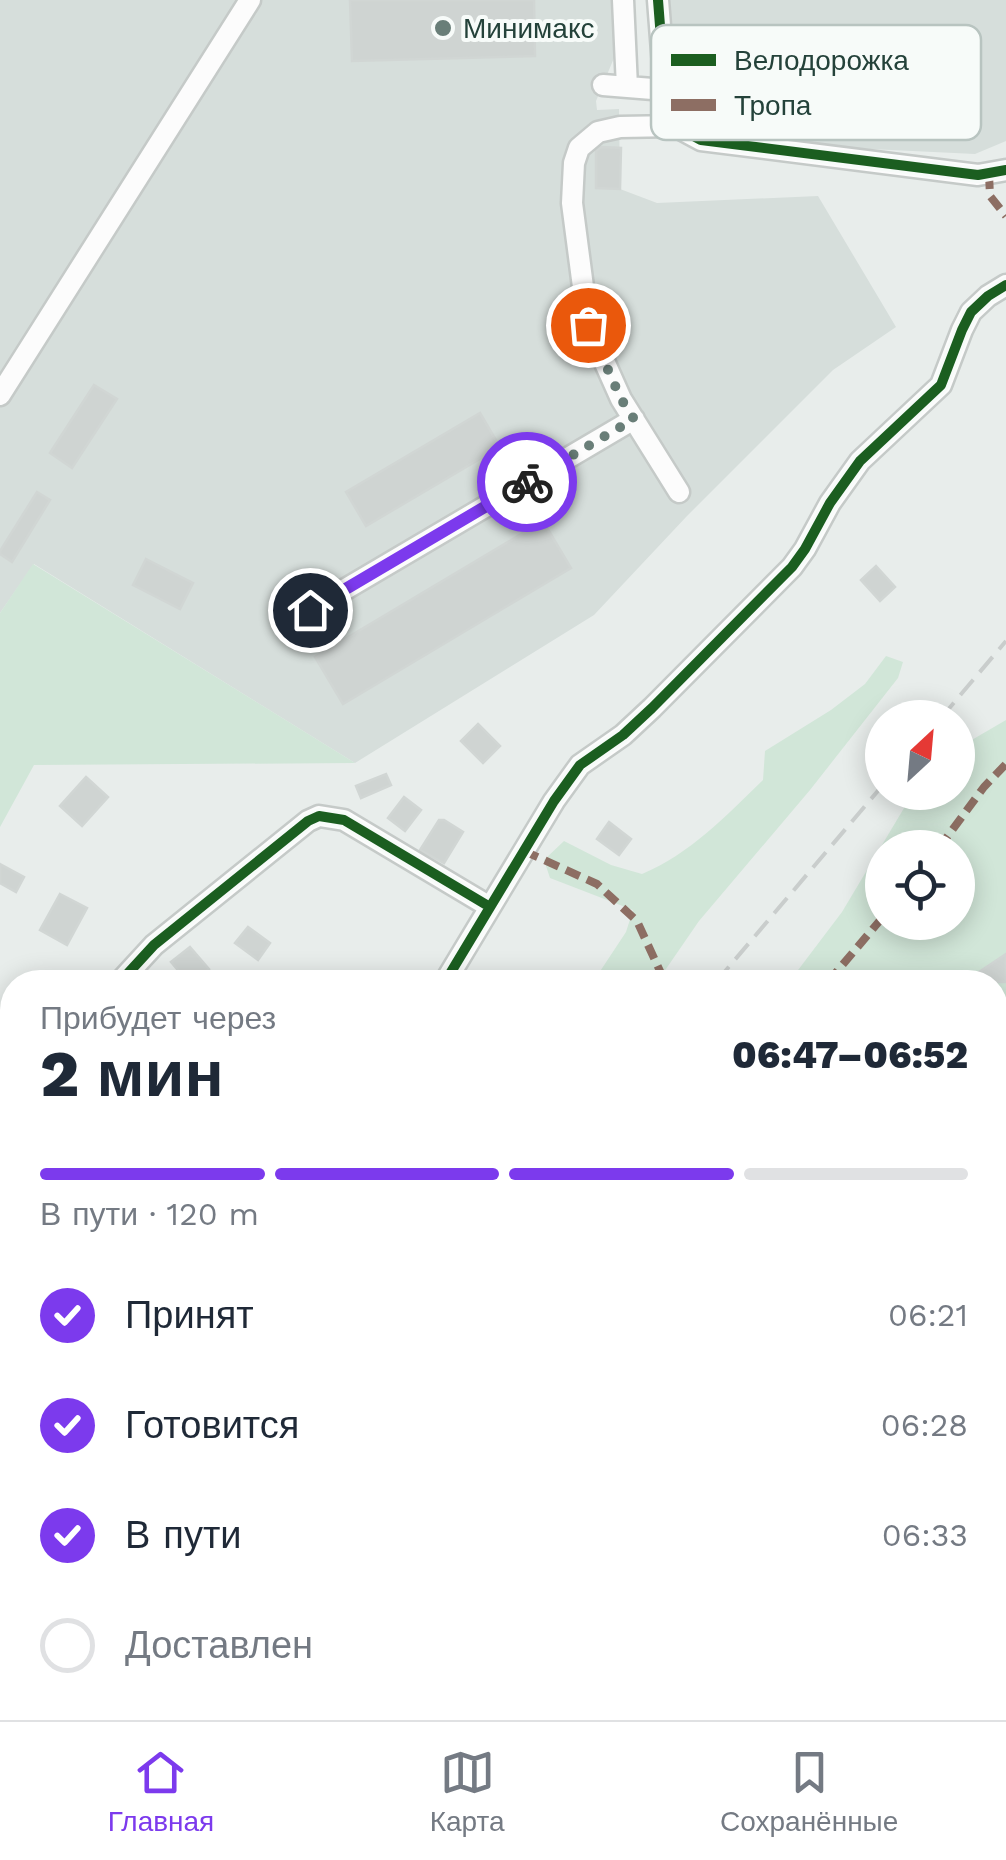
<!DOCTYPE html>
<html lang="ru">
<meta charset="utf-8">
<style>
body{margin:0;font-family:"Work Sans",sans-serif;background:#f6f6f7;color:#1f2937;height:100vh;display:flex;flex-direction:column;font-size:38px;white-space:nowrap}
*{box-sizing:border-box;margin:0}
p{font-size:32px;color:#747a83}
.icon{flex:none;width:55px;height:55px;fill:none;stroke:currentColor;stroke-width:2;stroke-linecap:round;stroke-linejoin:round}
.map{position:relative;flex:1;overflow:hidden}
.sheet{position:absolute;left:0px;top:970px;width:1008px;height:750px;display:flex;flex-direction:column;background:#fff;border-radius:40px 40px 0 0;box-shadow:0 5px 25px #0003}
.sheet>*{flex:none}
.needle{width:65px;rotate:26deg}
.tools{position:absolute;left:865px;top:700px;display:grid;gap:20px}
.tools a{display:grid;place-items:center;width:110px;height:110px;border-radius:50%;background:#fff;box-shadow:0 5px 25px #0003;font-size:50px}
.pin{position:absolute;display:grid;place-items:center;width:85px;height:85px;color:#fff;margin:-42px;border:5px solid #fff;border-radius:50%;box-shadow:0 2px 10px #0007}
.courier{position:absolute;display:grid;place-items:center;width:100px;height:100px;margin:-50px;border:8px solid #7c3aed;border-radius:50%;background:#fff;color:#222;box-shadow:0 2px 12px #0007}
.overview em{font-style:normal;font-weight:800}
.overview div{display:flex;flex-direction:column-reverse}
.overview{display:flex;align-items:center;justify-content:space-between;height:170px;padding:0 40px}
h1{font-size:65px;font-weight:800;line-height:75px}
.bar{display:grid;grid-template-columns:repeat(4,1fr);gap:15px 10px;align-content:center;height:120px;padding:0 40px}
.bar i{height:12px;border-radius:8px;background:#e0e1e3}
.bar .selected{background:#7c3aed}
.bar p{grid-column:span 4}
ol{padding:0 40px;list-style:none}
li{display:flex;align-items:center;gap:30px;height:110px}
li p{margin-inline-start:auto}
li .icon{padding:10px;border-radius:50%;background:#7c3aed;color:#fff;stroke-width:4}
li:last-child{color:#747a83}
li i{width:55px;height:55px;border:5px solid #e0e1e3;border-radius:50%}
.dock{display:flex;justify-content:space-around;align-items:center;height:140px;border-top:2px solid #e0e1e3;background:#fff;font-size:28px;color:#747a83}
.dock a{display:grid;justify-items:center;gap:5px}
.dock .selected{color:#7c3aed}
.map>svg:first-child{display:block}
.built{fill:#d6dedb}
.green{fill:#d1e6d8;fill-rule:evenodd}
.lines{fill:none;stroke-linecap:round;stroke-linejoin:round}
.river{stroke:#a9d4db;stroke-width:25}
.building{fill:#cfd4d2;stroke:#d1d6d4;stroke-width:2.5}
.minor-casing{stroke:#c5cac8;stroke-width:25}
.highway-casing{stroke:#c3ccc9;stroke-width:35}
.path{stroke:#c3ccca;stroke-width:2.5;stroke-dasharray:5 8;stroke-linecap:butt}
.minor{stroke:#fcfcfc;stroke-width:20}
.highway{stroke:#bcc4c2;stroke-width:30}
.rail{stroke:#c9cdcc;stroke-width:4;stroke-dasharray:20 10;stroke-linecap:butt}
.quiet{stroke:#8d6e63;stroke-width:8;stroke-dasharray:15 8;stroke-linecap:butt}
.cycleway-casing{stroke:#f7fbf9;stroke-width:16}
.cycleway{stroke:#1b5e20;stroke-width:10}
.done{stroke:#697e78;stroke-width:10;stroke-dasharray:0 18}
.route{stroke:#7c3aed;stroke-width:12}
.poi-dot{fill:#697e78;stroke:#f7fbf9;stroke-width:4}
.labels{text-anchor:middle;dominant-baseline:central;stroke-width:8;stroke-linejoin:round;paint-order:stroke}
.poi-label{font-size:28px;fill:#24423a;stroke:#f7fbf9;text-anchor:start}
.key{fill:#f7fbf9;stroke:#b8c4c0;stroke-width:2.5}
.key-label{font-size:28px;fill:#24423a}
</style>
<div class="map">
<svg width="1006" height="1720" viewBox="0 0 1006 1720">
<rect width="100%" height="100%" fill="#e8edeb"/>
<!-- built -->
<path class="built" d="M0 0H612L614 58 596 101 597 110 619 109 620 189 657 203 818 196 896 327 833 370 687 516 594 615 355 763 34 564 0 613Z
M670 0H1006V141L975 154 787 145 691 119 676 87Z"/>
<!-- green -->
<path class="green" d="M33 564 355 763 34 765 0 827V613Z
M886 656 903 662 898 678 810 790 699 921 657 982H593L626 932 633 910 550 878 544 860 564 841 611 865 642 874C690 854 726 816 763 780L765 751 831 710 865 684Z
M1006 720V1250L995 1245V982H789L842 912 913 793 958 792V748ZM882 848H958V922H882Z
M1006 1391V1707L978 1720 966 1708H995V1399Z
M329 1708H409L392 1720H313Z
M591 1708H716L703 1720H577Z
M837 1708H908L926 1720H803Z"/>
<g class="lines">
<!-- river -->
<path class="river" d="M948 1708 953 1720
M689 1720 691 1708"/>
</g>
<!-- building -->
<path class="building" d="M350 0H534L535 56 352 61Z
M601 147 621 148 620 189 596 188V151Z
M94 385 117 399 72 468 50 453Z
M480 413 500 447 366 526 346 492Z
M37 492 50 500 12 562 0 554V551Z
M543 521 571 568 343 704 315 657Z
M146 559 193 583 180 609 133 585Z
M876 566 895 587 880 601 861 580Z
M478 724 500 746 483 763 461 741Z
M386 774 391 785 361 798 356 786Z
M86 777 108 797 82 826 60 806Z
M404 797 421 810 405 831 388 818Z
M439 820H444L463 832 444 863 420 850Z
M609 822 631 839 619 855 597 839Z
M0 864 24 877 16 892 0 883Z
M60 894 87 908 67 945 40 930Z
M248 927 270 943 258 960 235 943Z
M190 947 209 969 193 982H188L171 962Z
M1006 954V982H964Z
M1006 1402V1444L995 1452V1411Z
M0 1513 12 1523V1558L0 1549Z"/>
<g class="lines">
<defs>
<path id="minor" d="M623 0 627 87
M658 0 665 90 675 126 701 140 978 175 1006 170
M603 85 665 90
M675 126 620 127 598 132 579 148 574 163 572 203 588 325 621 399 679 492
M0 395 250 0
M310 610 634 419
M120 982 154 945 308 821 319 816 344 820 490 907
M445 982 554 801 580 765 623 735 652 708 792 567 805 549 830 503 860 461 941 385 962 330 971 312 988 296 1006 285
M995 1036 1006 1029
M995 1206 1006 1198
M0 1323 12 1292
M995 1532 1006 1548
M0 1662 12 1652
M1004 1671 1006 1670
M568 1720 583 1708
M776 1720 777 1708"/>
<path id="highway" d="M995 1310 1006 1301
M440 1720 457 1708
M481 1720 496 1708"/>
</defs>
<!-- minor casing -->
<use href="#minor" class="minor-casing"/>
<!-- highway casing -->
<use href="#highway" class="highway-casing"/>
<!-- path -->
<path class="path" d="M995 1367 1006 1359"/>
<!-- minor -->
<use href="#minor" class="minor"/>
<!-- highway -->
<use href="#highway" class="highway"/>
<!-- rail -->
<path class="rail" d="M941 718 1006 641
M716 982 882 786
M289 1720 295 1708"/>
<!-- quiet -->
<path class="quiet" d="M989 174 990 196 1006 216
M939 848 984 787 1006 764
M524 851 597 884 637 921 665 982
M828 982 882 918
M995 1256 1006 1255"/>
<defs>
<path id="cycleway" d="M658 0 665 90 675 126 701 140 978 175 1006 170
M120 982 154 945 308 821 319 816 344 820 490 907
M445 982 554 801 580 765 623 735 652 708 792 567 805 549 830 503 860 461 941 385 962 330 971 312 988 296 1006 285"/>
</defs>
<!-- cycleway casing -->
<use href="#cycleway" class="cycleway-casing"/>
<!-- cycleway -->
<use href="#cycleway" class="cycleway"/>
</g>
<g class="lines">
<!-- done -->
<path class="done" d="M527 482 634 419 621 399 588 325"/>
<!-- route -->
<path class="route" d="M310 610 527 482"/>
</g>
<!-- markers -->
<circle class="poi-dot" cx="443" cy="28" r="10"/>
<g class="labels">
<!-- poi labels -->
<g class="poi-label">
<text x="463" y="28">Минимакс</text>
</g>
</g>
<!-- legend -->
<rect x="651" y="25" width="330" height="115" rx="15" class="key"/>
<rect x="671" y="54" width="45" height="12" fill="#1b5e20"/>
<rect x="671" y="99" width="45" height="12" fill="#8d6e63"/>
<g class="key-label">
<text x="734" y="70">Велодорожка</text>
<text x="734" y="115">Тропа</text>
</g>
</svg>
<div class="tools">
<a><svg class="needle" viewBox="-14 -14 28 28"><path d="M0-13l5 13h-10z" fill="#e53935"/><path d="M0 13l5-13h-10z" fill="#747a83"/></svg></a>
<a><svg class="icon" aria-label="locate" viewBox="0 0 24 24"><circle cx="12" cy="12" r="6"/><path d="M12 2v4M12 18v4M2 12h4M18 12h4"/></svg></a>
</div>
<div class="pin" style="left:588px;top:325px;background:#ea580c"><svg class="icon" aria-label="bag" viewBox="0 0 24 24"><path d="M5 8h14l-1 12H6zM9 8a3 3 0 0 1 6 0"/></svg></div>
<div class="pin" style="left:310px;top:610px;background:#1f2937"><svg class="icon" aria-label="home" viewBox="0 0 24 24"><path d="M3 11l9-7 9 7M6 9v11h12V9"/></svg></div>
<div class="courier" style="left:527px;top:482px"><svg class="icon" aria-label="bike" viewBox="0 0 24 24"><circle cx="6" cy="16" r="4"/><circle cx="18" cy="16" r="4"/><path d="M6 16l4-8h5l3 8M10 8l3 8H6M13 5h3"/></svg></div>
<section class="sheet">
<div class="overview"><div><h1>2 мин</h1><p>Прибудет через</p></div><em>06:47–06:52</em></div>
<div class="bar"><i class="selected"></i><i class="selected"></i><i class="selected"></i><i></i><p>В пути · 120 m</p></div>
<ol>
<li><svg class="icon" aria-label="check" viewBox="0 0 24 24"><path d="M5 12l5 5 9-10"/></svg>Принят<p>06:21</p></li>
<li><svg class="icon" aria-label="check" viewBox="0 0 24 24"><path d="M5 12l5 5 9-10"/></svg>Готовится<p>06:28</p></li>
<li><svg class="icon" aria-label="check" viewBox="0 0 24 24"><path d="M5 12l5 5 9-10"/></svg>В пути<p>06:33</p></li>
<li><i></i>Доставлен</li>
</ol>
</section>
</div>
<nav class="dock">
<a class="selected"><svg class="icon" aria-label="home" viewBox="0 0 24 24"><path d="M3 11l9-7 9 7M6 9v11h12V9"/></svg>Главная</a>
<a><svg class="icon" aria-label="map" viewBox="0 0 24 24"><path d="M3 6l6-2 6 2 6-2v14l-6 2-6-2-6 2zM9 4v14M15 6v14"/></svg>Карта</a>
<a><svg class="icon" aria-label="saved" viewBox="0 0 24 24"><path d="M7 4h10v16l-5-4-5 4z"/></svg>Сохранённые</a>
</nav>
